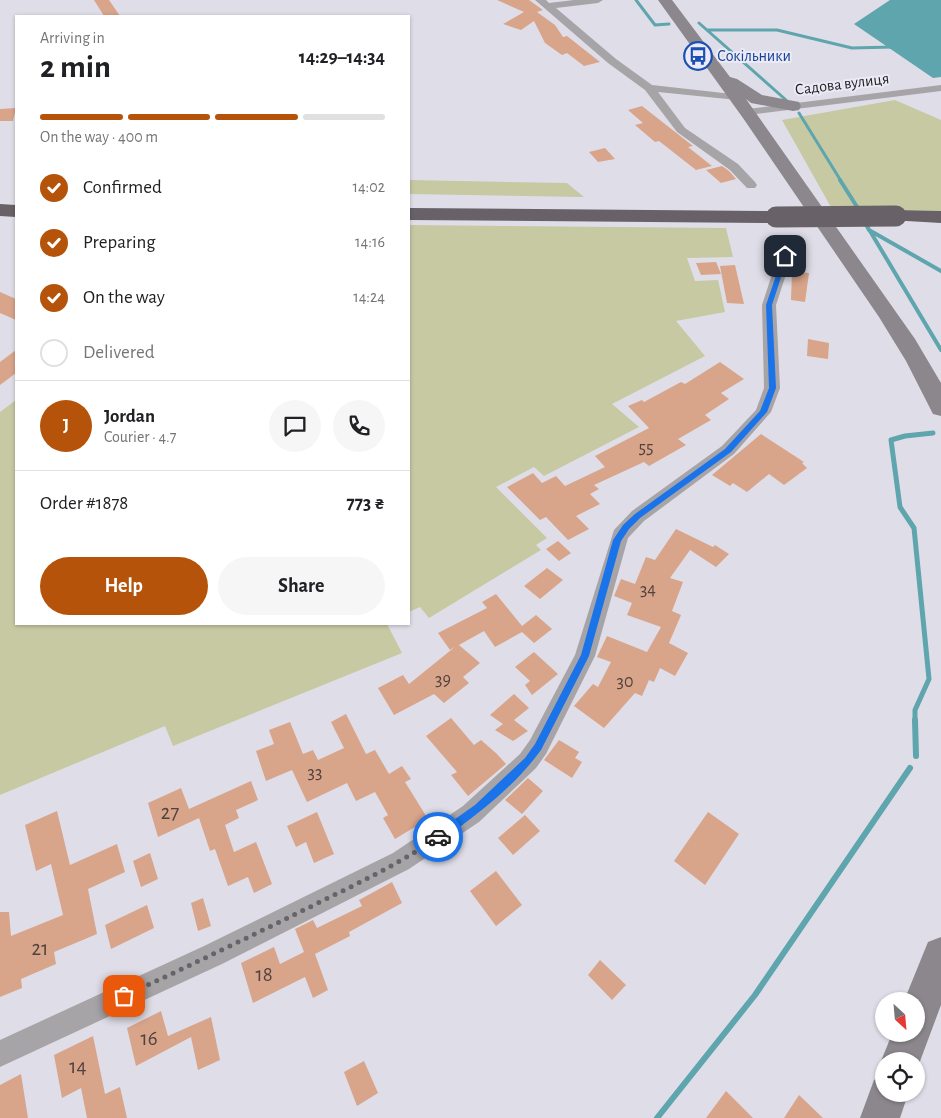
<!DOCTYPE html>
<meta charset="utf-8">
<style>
body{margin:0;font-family:"Alegreya Sans",sans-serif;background:#f6f6f6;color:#202124;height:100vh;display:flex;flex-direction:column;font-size:19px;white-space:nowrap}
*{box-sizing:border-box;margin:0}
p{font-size:16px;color:#757577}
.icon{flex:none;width:28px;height:28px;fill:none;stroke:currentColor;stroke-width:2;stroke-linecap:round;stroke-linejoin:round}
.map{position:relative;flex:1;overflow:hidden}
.sheet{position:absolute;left:15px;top:15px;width:395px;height:610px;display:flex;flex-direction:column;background:#fff;border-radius:0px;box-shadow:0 1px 4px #0004}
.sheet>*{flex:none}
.needle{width:32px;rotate:154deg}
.controls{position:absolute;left:875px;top:992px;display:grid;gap:10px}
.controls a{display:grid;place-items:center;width:50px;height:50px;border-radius:50%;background:#fff;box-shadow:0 1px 4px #0004;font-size:25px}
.pin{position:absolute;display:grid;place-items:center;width:42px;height:42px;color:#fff;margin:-21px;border-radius:10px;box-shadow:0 2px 8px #0006}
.courier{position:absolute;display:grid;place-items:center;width:50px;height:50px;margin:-25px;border:4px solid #1a73e8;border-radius:50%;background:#fff;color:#222;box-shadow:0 1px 6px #0007}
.headline em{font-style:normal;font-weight:700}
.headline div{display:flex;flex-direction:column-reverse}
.headline{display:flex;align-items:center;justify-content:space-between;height:85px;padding:0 25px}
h1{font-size:32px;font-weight:700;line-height:38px}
.bar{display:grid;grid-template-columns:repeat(4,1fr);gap:8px 5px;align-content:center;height:60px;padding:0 25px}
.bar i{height:6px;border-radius:4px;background:#e0e0e0}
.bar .current{background:#b45309}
.bar p{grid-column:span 4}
.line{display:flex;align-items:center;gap:12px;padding:0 25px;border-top:1px solid #e0e0e0}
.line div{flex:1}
.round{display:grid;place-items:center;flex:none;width:52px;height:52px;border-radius:26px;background:#f6f6f6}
ol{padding:0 25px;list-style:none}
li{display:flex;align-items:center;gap:15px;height:55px}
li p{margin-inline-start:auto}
li .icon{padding:5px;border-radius:50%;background:#b45309;color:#fff;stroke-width:4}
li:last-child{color:#757577}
li i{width:28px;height:28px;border:2px solid #e0e0e0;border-radius:50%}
.primary-button{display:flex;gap:10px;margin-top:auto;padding:10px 25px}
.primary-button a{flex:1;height:58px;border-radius:30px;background:#b45309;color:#fff;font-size:20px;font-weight:700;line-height:58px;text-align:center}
.primary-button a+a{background:#f6f6f6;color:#202124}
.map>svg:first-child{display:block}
.green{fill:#c6c9a2}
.water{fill:#5ea5ad}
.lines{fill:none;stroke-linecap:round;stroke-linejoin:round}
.stream-far3{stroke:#5ea5ad;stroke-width:3}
.stream-far2{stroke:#5ea5ad;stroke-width:4}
.stream-far1{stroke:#5ea5ad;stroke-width:5}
.stream{stroke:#5ea5ad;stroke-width:6}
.building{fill:#d8a48a}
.street{fill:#a7a4a7;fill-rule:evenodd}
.secondary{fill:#8c878c;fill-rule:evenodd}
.highway{fill:#686167;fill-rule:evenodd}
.highway-bridge{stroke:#686167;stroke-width:21}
.route{fill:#1a73e8}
.done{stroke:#646469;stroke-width:5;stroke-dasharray:0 9}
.labels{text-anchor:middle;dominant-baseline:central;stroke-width:4;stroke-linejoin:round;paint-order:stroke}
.far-transit-label{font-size:16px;fill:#164399;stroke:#ecebf5;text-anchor:start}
.far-street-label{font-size:16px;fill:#222225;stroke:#ecebf5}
.number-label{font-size:18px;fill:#50423e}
.near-number-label{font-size:21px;fill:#50423e}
</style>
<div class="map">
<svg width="941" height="1118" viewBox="0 0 941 1118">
<rect width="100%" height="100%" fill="#dfdee8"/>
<!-- green -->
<path class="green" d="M895 100 941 120V211L832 209 782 120Z
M409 180 567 183 584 197 409 194Z
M409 225 726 228 733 257 687 258 695 281 718 280 725 312 676 321 705 356 612 404 639 427 544 476 534 467 496 487 547 538 536 545 541 550 429 618 420 607 409 612Z
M16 400V624H387L402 653 173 746 165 726 0 795V412Z"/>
<!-- water -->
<path class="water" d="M890 0H941V77L933 78 854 24Z"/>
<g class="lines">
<!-- stream-far3 -->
<path class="stream-far3" d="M636 0 655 25 669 24
M699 23 786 100
M707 30H777L852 48 893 47
M799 113 841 181"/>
<!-- stream-far2 -->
<path class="stream-far2" d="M840 180 859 210
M865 222 869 230 941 271
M870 231 941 350"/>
<!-- stream-far1 -->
<path class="stream-far1" d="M915 721V710L929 679 914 528 900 507 891 440 905 436 933 433"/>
<!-- stream -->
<path class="stream" d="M915 720 916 756
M657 1118 755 995 910 768"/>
</g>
<!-- building -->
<path class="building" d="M94 0H109L120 16H104Z
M497 0H529L543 10 537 12 555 25 563 37 567 36 600 62 584 66 567 53 562 55 545 43 534 21 521 30 503 24 524 12Z
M642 106 693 146 688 147 712 166 696 170 659 141 655 142 635 125 643 123 628 110Z
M16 108 13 121H0V109Z
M605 148 615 159 598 162 589 152Z
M722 166 729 171 736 179 721 183 706 170Z
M716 262 721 274 701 275 696 263Z
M735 265 744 304 727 303 720 266Z
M792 271 809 273 805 302 791 300Z
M0 292 16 299V320L0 313Z
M808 339 829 343 828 359 807 356Z
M16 350V373L0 385V362Z
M720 362 744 379 721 393 729 399 705 415 711 420 678 439 686 445 649 466 644 462 594 485 599 489 590 494 600 504 576 516 589 529 568 540 546 517 540 520 507 487 533 473 542 483 556 476 565 486 605 467 595 456 649 428 628 406 642 400 644 402 681 382 685 384Z
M761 434 804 462 802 463 807 468 784 485 769 474 747 492 733 483 730 486 712 475Z
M676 529 713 547 715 545 729 554 716 567 690 550 670 578 683 582 672 611 681 615 669 643 688 653 675 676 660 668 654 682 649 680 642 696 635 693 604 728 574 706 593 684 598 687 611 662 597 657 607 636 647 652 661 627 627 615 632 603 614 596 621 579 635 584 646 557 655 560Z
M558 541 571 553 559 561 546 549Z
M547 568 563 580 540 599 524 586Z
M496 594 522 626 536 615 552 629 534 643 522 632 495 647 484 631 459 645 480 663 463 677 469 683 444 703 434 694 394 715 378 688 403 675 409 684 456 646 450 650 438 633 487 608 482 602Z
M534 652 558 674 532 695 525 685 530 681 515 667Z
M514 694 529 708 514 720 528 731 513 741 495 730 503 724 490 715Z
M346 714 366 754 375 750 389 774 402 766 411 779 405 782 428 819 395 839 383 818 388 815 375 792 356 801 347 783 307 802 292 770 266 781 256 751 274 744 269 730 290 722 303 754 313 750 318 760 344 748 331 722Z
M451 718 474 745 481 740 497 754 506 764 468 796 451 775 457 772 426 736Z
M559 740 579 752 575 758 582 762 572 778 544 760Z
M528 778 543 791 522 814 505 800Z
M251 781 258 800 236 810 239 818 225 825 234 852 256 842 272 884 254 893 248 877 228 886 215 849 210 851 199 818 158 837 148 803 181 788 189 809Z
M57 811 70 865 117 844 125 872 88 889 97 934 54 952 56 964 21 979 22 988 0 997V912H9L11 936 63 915 51 864 36 871 25 825Z
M317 812 334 854 314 863 306 842 296 847 287 826Z
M708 812 739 834 705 885 674 861Z
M525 815 540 831 513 855 498 838Z
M150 853 158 879 141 887 133 861Z
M496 871 522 905 496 926 470 891Z
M392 882 402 903 349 932 350 936 315 954 328 990 313 998 305 977 253 1003 241 963 274 947 280 964 304 952 295 929 313 920 317 928 362 906 359 900Z
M203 898 211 926 198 931 191 903Z
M147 905 154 928 111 949 105 925Z
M600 960 626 985 612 1000 588 975Z
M161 1011 168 1036 211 1017 220 1060 198 1070 191 1037 136 1066 127 1028Z
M93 1036 105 1094 120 1087 127 1118H87L81 1088 62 1098 54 1055Z
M364 1061 378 1093 357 1106 344 1072Z
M21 1074 28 1118H0V1085Z
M726 1091 753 1118H706Z
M799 1095 823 1118H784Z"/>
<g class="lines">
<!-- street -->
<path class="street" d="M535 0H546L549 3 574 0H603L598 3 556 8 616 59 652 85 741 95 743 97 737 100 658 92 685 128 738 164 755 182 757 185 755 188H747L730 170 677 132 645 90 608 63Z
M941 85V91L748 115 742 112 748 109Z
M785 252 792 256 776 305 780 388 771 412 734 454 644 521 628 538 595 656 546 754 536 768 479 822 409 869 222 964 0 1067V1040L204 946 393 853 463 806 520 754 530 740 575 655 614 530 632 511 722 446 756 410 764 388 762 305 778 256Z"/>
<!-- secondary -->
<path class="secondary" d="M658 0H672L730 77 737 79 762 95 799 102 801 106 799 110 793 111 751 103 746 99 915 339 941 383V416L933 414 906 361 879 317 743 118Z
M941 937V1005L916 1072V1061H884V1067L881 1061 892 1034H916V1001H904L928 942Z
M884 1076V1094H908L900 1118H860L874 1080Z"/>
<!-- highway -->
<path class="highway" d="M0 204 16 205V217L0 216Z
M409 208 776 211 783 213 786 217 783 221 776 223 409 220Z
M896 210 941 211V223L889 220 886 216 889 212Z"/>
<!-- highway-bridge -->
<path class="highway-bridge" d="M776 217 896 216"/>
</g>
<!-- route -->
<path class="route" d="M783 255 788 256 772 305 776 388 767 412 731 452 640 518 629 529 621 541 589 656 541 750C515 786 478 814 442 840H434V834L475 805 525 758 535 744 581 655 613 540 623 525 635 514 725 449 760 411 769 388 766 305Z"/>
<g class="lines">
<!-- done -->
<path class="done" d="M124 996C187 967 249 937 310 907 354 885 398 865 438 837"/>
</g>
<!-- icons -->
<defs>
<symbol id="bus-ring" viewBox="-11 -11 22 22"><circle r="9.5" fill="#ecebf5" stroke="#1a4fb4" stroke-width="1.5"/><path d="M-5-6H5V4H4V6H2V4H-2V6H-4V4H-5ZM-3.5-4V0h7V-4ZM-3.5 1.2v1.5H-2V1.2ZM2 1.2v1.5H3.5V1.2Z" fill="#1a4fb4"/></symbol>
</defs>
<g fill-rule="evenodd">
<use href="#bus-ring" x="682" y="40" width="32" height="32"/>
</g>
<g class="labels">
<!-- far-transit labels -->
<g class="far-transit-label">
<text x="717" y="56">Сокільники</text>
</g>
<!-- far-street labels -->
<g class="far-street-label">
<text transform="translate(842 84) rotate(-7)">Садова вулиця</text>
</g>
<!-- number labels -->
<g class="number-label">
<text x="646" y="448">55</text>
<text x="648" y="590">34</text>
<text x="443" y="680">39</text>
<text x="625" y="682">30</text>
<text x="315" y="773">33</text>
</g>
<!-- near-number labels -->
<g class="near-number-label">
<text x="170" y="812">27</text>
<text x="40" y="948">21</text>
<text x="264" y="974">18</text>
<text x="149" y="1038">16</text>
<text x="78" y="1066">14</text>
</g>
</g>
</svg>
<div class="controls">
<a><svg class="needle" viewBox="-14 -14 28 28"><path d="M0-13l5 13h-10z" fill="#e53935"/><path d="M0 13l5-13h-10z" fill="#757577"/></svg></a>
<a><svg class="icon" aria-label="locate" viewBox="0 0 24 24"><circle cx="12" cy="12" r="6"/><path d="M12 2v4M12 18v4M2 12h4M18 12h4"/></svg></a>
</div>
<div class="pin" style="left:124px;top:996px;background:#ea580c"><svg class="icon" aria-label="bag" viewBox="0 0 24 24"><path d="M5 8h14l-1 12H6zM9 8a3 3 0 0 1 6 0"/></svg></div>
<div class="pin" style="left:785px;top:256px;background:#1f2937"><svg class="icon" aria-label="home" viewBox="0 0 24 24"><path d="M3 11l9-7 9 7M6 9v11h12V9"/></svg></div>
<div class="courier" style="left:438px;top:837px"><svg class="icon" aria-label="car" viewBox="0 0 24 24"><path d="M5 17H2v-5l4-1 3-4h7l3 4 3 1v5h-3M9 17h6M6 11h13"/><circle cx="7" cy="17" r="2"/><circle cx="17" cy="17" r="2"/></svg></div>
<section class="sheet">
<div class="headline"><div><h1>2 min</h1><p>Arriving in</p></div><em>14:29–14:34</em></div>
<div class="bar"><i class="current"></i><i class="current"></i><i class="current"></i><i></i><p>On the way · 400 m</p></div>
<ol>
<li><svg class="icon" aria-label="check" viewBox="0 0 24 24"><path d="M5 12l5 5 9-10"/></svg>Confirmed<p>14:02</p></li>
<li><svg class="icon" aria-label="check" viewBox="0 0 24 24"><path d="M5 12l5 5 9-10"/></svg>Preparing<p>14:16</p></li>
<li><svg class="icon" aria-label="check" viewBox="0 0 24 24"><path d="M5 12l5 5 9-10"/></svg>On the way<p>14:24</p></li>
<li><i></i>Delivered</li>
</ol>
<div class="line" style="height:90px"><b class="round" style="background:#b45309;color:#fff">J</b><div><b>Jordan</b><p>Courier · 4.7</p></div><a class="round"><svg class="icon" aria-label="chat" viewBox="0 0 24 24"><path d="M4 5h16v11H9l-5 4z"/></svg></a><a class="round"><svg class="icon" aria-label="phone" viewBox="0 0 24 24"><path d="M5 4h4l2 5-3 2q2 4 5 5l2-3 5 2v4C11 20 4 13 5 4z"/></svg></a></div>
<div class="line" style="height:65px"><div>Order #1878</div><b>773 ₴</b></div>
<div class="primary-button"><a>Help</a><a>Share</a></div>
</section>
</div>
